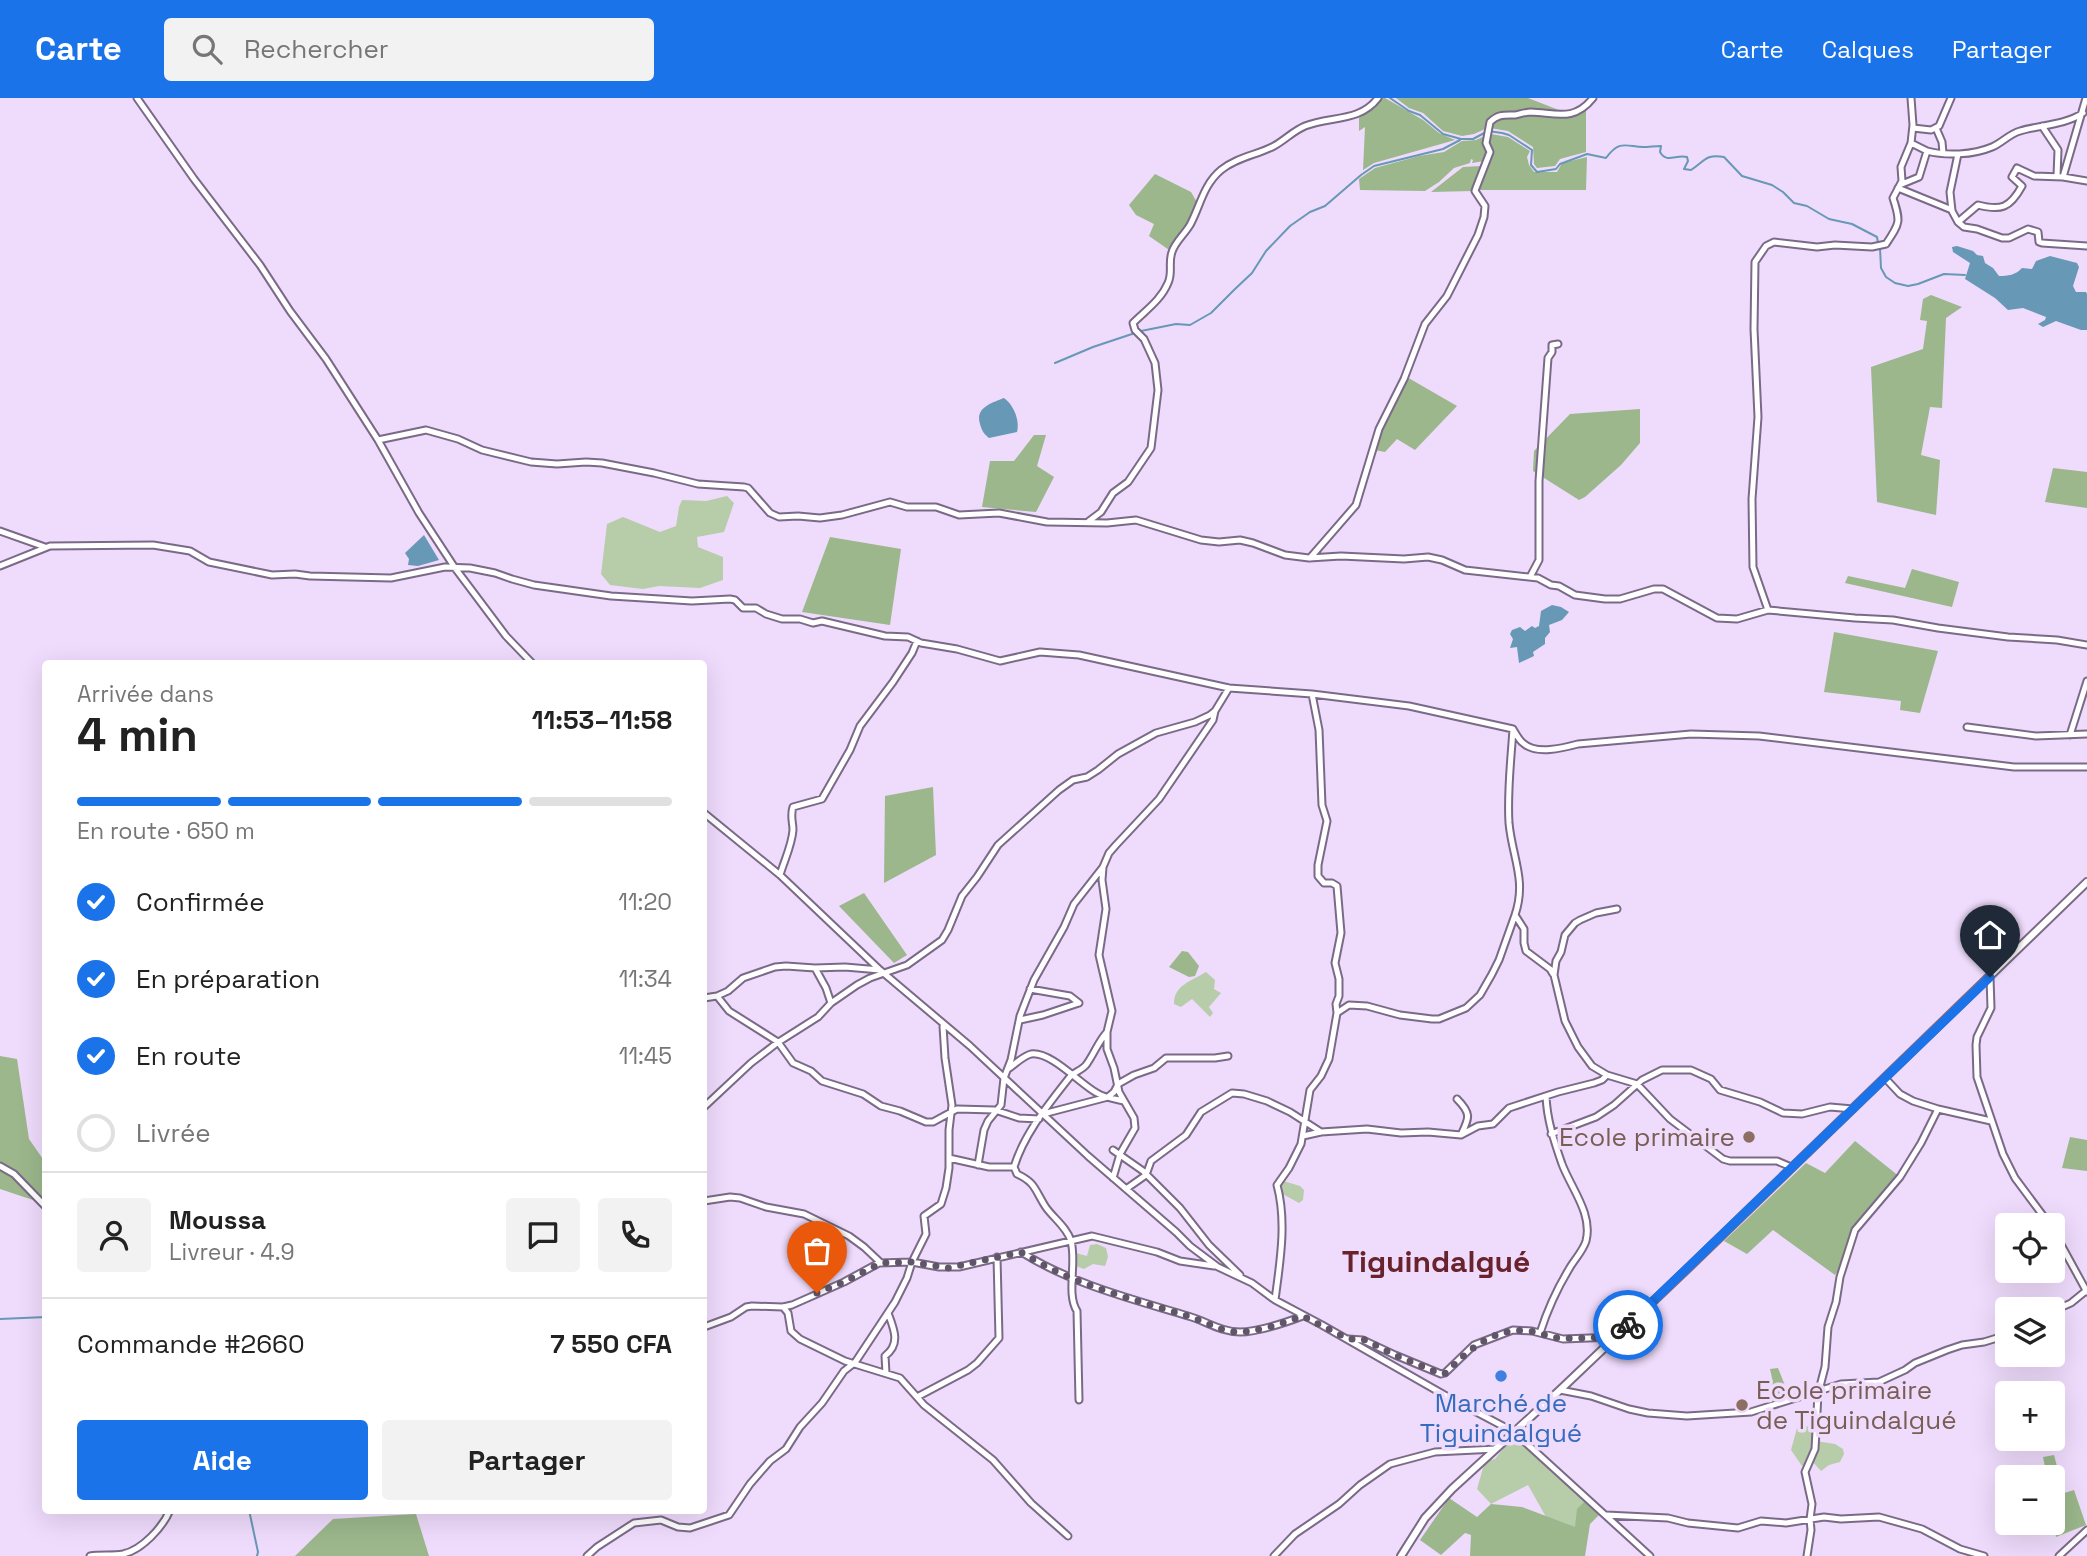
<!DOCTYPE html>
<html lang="fr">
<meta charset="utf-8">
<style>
body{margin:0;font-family:"Space Grotesk",sans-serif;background:#f2f2f2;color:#222;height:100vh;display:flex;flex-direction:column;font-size:26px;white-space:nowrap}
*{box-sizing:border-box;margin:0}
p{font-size:23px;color:#767676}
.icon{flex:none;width:38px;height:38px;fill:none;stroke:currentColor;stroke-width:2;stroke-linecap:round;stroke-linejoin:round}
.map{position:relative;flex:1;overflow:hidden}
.panel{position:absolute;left:42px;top:562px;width:665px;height:854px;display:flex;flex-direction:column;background:#fff;border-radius:7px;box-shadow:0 7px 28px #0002}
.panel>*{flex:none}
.tools{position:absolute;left:1995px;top:1115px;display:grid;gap:14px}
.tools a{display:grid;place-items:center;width:70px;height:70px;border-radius:7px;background:#fff;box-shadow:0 7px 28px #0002;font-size:35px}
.pin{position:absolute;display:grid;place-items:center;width:60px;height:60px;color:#fff;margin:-72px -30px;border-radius:50% 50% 50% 0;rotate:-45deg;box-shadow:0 0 7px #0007}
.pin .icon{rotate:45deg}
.courier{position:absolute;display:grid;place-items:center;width:70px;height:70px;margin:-35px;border:5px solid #1a73e8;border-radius:50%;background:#fff;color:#222;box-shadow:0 2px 9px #0007}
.headline em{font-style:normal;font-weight:700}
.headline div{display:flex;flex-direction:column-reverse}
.headline{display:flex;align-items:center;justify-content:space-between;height:119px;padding:0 35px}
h1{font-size:46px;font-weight:700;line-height:52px}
.bar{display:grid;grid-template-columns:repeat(4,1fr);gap:10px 7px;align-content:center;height:84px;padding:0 35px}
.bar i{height:9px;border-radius:5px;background:#e0e0e0}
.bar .on{background:#1a73e8}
.bar p{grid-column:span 4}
.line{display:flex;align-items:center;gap:18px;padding:0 35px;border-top:2px solid #e0e0e0}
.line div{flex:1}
.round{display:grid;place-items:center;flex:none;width:74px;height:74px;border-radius:7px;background:#f2f2f2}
ol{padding:0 35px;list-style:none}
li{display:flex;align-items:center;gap:21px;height:77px}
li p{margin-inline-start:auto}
li .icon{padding:7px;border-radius:50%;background:#1a73e8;color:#fff;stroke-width:4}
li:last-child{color:#767676}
li i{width:38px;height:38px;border:4px solid #e0e0e0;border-radius:50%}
.primary-button{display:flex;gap:14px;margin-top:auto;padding:14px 35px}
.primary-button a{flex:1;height:80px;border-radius:7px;background:#1a73e8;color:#fff;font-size:28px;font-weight:700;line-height:80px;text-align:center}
.primary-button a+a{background:#f2f2f2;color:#222}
header{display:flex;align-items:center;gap:42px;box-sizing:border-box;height:98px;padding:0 35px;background:#1a73e8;color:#fff}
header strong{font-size:33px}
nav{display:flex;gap:38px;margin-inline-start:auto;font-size:24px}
.search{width:490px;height:63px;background:#f2f2f2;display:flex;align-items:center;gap:18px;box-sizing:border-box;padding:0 24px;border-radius:7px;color:#767676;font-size:26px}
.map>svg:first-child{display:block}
.green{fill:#b7cdaa}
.forest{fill:#9bb78b}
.water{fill:#6798b5}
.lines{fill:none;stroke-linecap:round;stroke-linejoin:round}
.stream{stroke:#6798b5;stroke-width:2}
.minor-casing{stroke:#7b6a87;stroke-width:9}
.tertiary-casing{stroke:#7b6a87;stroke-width:10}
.minor{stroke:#fff;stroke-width:5}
.tertiary{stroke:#fff;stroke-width:6}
.done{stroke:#615669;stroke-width:7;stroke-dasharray:0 12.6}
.route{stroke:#1a73e8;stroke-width:9}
.education-dot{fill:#8d6e63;stroke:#efdbfc;stroke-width:2.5}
.shop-dot{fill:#3f7fe0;stroke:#efdbfc;stroke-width:2.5}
.labels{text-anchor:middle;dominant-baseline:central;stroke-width:7;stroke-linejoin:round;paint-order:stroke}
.education-label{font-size:26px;fill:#785e54;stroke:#efdbfc;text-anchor:end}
.shop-label{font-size:26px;fill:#366cbe;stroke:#efdbfc}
.quarter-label{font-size:30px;font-weight:bold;fill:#69232c;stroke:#efdbfc}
</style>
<header>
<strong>Carte</strong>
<div class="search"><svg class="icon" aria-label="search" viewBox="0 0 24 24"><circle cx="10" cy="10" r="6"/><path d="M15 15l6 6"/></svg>Rechercher</div>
<nav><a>Carte</a><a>Calques</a><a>Partager</a></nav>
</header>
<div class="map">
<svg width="2087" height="1458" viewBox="0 0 2087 1458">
<rect width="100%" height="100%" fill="#efdbfc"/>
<!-- green -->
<path class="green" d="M727 398 734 405 724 434 697 439 698 449 723 459V482L700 490 659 488 643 491 610 487 601 476 607 426 623 419 660 434 676 428 679 409 682 402 706 403Z
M1206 874 1215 882 1214 891 1221 895 1209 909 1213 915 1210 919 1192 901 1181 909 1174 906C1174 887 1190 884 1206 874Z
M1280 1082 1300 1088 1304 1092 1303 1102 1299 1105 1279 1094Z
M1097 1146 1106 1150 1108 1159 1105 1168 1093 1166 1084 1171 1073 1167 1072 1154 1087 1158 1090 1147Z
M1801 1326 1817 1332 1816 1343 1835 1346 1843 1351 1844 1356 1840 1364 1829 1367 1821 1373 1811 1362 1802 1368 1791 1352 1797 1330Z
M1511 1341 1525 1342 1588 1400 1576 1430 1546 1419 1528 1387 1491 1406 1477 1391 1483 1370 1488 1363 1495 1361Z"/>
<!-- forest -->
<path class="forest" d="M1380 0H1385L1423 22 1439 35 1455 42 1374 65 1363 72 1365 29 1359 33V20Z
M1396 0H1528L1564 14H1500L1487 21 1485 31 1474 36 1462 38 1443 33 1423 15 1409 10Z
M1586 11V54L1560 61 1555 68 1537 70 1534 66 1533 49 1508 33 1490 30 1494 23 1502 18 1534 17 1570 19Z
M1491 36 1508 39 1530 53 1527 59 1529 67 1534 74H1557L1562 65 1587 59 1586 92H1479L1494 54 1489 43Z
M1485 38 1483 46 1488 52 1484 63 1472 65 1473 62 1471 61 1470 65 1454 70 1439 84 1425 93 1360 92 1359 81 1375 70 1419 58 1444 54 1462 43 1476 42Z
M1481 68 1472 93 1431 94 1463 69Z
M1155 76 1191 94 1198 106 1190 128 1172 154 1149 138 1154 126 1136 117 1129 107Z
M1931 197 1962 209 1946 220 1942 310 1930 309 1921 357 1940 362 1936 417 1877 404 1871 269 1923 251 1927 223 1920 222 1923 201Z
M1405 278 1457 308 1415 352 1397 341 1385 354 1374 352 1379 331Z
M1640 311V345L1621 367 1585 399 1579 402 1533 373 1534 353 1570 316Z
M1034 337H1046L1037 368 1054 379 1036 414 982 409 990 363H1014Z
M2053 370 2087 374V410L2045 404Z
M830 439 901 451 890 527 802 514Z
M1912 471 1959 484 1952 509 1845 485 1848 478 1905 490Z
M1834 534 1938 553 1920 615 1900 612 1901 603 1824 594Z
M933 689 936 757 884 785 885 698Z
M864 795 907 857 894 865 839 808Z
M1182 853 1188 854 1199 868 1195 878 1189 879 1169 869Z
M0 958 17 961 29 1041 45 1064V1106L0 1091Z
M2070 1039 2087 1042V1073L2062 1070Z
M1855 1043 1900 1079 1855 1132 1848 1159 1835 1177 1773 1132 1747 1156 1724 1143 1806 1065 1825 1075Z
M1778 1270 1790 1300 1770 1306 1760 1289 1772 1280 1770 1271Z
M2054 1357 2064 1395 2074 1392 2086 1427 2056 1439 2053 1416V1379H2047L2043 1359Z
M1449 1400 1477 1419 1491 1406 1522 1409 1575 1429 1577 1411 1588 1400 1602 1414 1590 1426 1585 1458H1470L1471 1437 1465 1435 1441 1457 1420 1442Z
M416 1416 429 1458H295L333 1421Z"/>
<!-- water -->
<path class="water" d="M1957 148 1973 153 1977 157 1983 158 1985 165 1993 170 1999 178C2008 178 2016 177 2022 170L2032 171 2036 163 2050 158 2077 165 2079 169 2073 188 2076 194H2086L2087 196V232H2081L2056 223 2043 229 2038 226 2045 222 2046 219 2023 210 2008 212 1995 200 1965 181 1970 165 1953 154 1952 149Z
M1004 300C1014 307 1020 323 1017 334L989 340C984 336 982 333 980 326 975 310 991 305 1004 300Z
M424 437 439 462 418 468 408 467 409 461 405 455Z
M1552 507 1561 509 1569 514 1562 522 1549 527 1550 534 1545 540V546L1533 554 1534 558 1519 565 1517 549 1510 550 1513 541 1510 536 1512 532 1520 529 1525 533 1532 528 1535 530 1539 528 1541 513Z"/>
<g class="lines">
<!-- stream -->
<path class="stream" d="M1390 0 1409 13 1420 17 1443 36 1461 41H1473L1488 33 1502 35 1509 37 1532 52 1531 67 1537 74 1556 71 1560 66 1587 56 1606 60C1619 42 1625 48 1643 49 1649 49 1655 48 1661 48L1660 54C1667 66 1676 56 1687 59L1688 63 1684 71 1691 72C1705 63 1705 56 1724 59L1742 78 1772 87 1783 94 1794 105 1807 108 1829 121 1852 126 1877 139 1878 145
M1880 150 1881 170 1886 179 1895 185 1908 188 1918 186 1944 176 1965 177
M1055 265 1093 249 1141 233 1176 226 1190 227 1211 215 1235 191 1252 175 1266 153 1290 128 1310 114 1325 108 1361 77 1374 68 1443 51 1460 42
M0 1221 46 1219
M249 1412 258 1454 257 1458"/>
<defs>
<path id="minor" d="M137 0 194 81 260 167 290 213 326 261 378 342 419 415 455 470 506 538 532 565
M2042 28 2058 52 2057 78
M1913 30 1931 32 1939 28 1951 0
M1936 30 1942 44 1943 55
M1911 45 1927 53
M1958 56 1950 94 1952 113 1958 124 1964 129 1977 131 2002 140H2009L2028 131 2038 134 2039 144 2042 145 2087 148
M2063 79 2086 0
M1902 86 1919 79 1927 53C1946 58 1973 57 1992 49 2002 45 2009 36 2020 33 2040 27 2065 27 2083 15
M1898 90 1952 112
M1958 124 1978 107C2001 113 2010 110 2022 88L2012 79 2017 70 2034 78 2063 79 2087 83
M378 342 426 332 458 341 482 352 531 364 557 366 586 364 602 365 654 375 698 386 744 389 748 390 770 415 779 419 798 418 820 420 842 417 890 404 907 409H936L959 417 999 415 1047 424 1107 425 1136 422 1201 442 1219 444 1240 442 1253 445 1285 457 1309 460 1341 458 1404 461 1428 459 1442 462 1465 472 1538 480 1551 487 1559 488 1575 497 1605 501H1620L1654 491H1663L1717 520 1737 521 1768 512 1855 520 1893 522 1938 530 2008 539 2057 542 2087 547
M1089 423 1101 414 1113 395 1128 384 1151 350 1158 292 1155 265 1144 241 1135 232 1133 225C1146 212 1161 202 1168 185 1173 175 1168 165 1172 154 1175 144 1184 137 1190 127 1200 109 1203 87 1221 72 1237 59 1257 57 1274 48 1285 42 1293 33 1305 28 1331 18 1360 24 1378 0
M0 433 45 449
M1310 460 1356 407 1379 331 1404 281 1425 226 1447 198 1478 137 1484 119 1485 108 1475 93 1476 90 1490 54 1486 45 1490 24C1498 16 1504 17 1515 17 1520 16 1526 14 1531 14 1556 15 1574 24 1593 0
M0 468 50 448 153 447 190 453 209 464 272 477 295 476 310 478 391 480 445 469 470 470 495 475 512 481 534 487 611 498 692 503 730 501 735 502 743 510H756L766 516 782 521H800L813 525 822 523 885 538 908 539 921 545 957 551 1000 563 1040 554 1079 557 1229 590 1312 596 1409 608 1513 631C1516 636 1519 642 1523 645 1536 657 1563 650 1578 646L1691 636 1759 638 2014 669H2087
M1530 479 1539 462V383L1548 260 1552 254V247L1558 246
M1768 512 1753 469 1752 401 1758 319 1754 231 1755 164 1766 148 1774 144 1817 149 1835 147 1872 149 1886 146C1900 125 1901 124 1893 100L1902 83 1901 69 1911 45 1913 27 1911 0
M1967 629 2036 638 2087 636
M1513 631C1511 662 1507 694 1509 725 1512 759 1527 782 1515 817L1524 831V845L1526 853 1550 871 1553 876
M2070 637 2087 583
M704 715 780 777 880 872 970 948 1088 1058 1176 1134 1190 1148 1218 1169 1252 1185 1275 1202 1322 1227 1448 1299 1514 1334 1650 1458
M780 777C784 763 792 747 793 732 793 724 790 718 793 709L822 701 850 652 860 628 893 584 912 555 917 543
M1617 811 1596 815 1580 822 1575 825 1565 837 1561 854 1556 863 1554 877 1565 923 1578 949 1592 968 1607 977 1637 986 1670 1021 1723 1061 1730 1063H1777L1791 1069
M815 870 826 890 831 905
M1990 879 1991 910 1977 939 1976 947 1977 979 2003 1056 2015 1080 2050 1127
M1030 891 1070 898 1079 905
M717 898 729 913 778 944 793 965 811 973 822 983 863 996 881 1008 900 1013 926 1024H933L957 1011 995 1012 1019 1020 1039 1021
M704 900 717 898 728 893 743 880 775 869 786 868 815 870 845 869 880 872
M1337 915 1349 907 1367 908 1400 917 1432 921H1439L1466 910 1480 897 1492 876 1499 862 1515 817
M1020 922 1043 917 1079 905
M1008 971C1014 967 1023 958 1031 956 1051 953 1081 987 1097 995 1105 1000 1115 1001 1124 1003
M1885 980 1900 996 1913 1003 1938 1011 1991 1023
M1457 1001C1472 1016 1469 1020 1461 1037
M704 1009 751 965 777 945 818 919 831 905 857 887 870 880 907 867 942 842 948 832 962 798 977 779 998 747 1059 692 1073 682 1087 679 1098 672 1118 656 1156 635 1195 624 1210 617 1215 613 1229 590
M1043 1016 1108 999 1114 994 1118 986 1134 977 1154 970 1166 960H1215L1228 958
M1551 1036 1596 1019 1614 1007 1642 982 1662 972H1691L1711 981 1720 992 1760 1004 1783 1015 1802 1016 1830 1009 1853 1011
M1303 1038 1321 1034 1367 1031 1401 1035 1428 1034 1461 1037 1478 1028 1493 1026 1509 1010 1558 994 1594 985 1602 982 1607 977
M1113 1052 1143 1073 1180 1110 1209 1147 1240 1177
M949 1060 989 1069H1014
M978 1067 984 1032 988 1023 1001 1007 1004 980 1011 962 1020 918 1034 882 1064 829 1074 806 1103 769
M0 1068 14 1076 46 1109
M1113 1080 1120 1056 1135 1030 1134 1020 1119 994 1114 970 1107 951V934L1112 913 1099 857 1106 811 1102 782 1103 769 1109 755 1116 747 1159 701 1213 622 1215 613
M1126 1091 1146 1077 1151 1063 1186 1037 1201 1014 1232 995 1244 996 1267 1003 1290 1014 1321 1034
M704 1103 730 1099 740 1100 766 1109 804 1116 849 1138 864 1149 881 1165
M2053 1132 2087 1194
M1021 1154C1072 1186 1132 1201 1188 1218 1206 1223 1221 1234 1240 1234 1257 1234 1287 1224 1303 1218
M1275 1202C1280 1164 1287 1124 1277 1087L1289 1070 1301 1046 1310 992 1321 978 1329 961 1337 915 1336 906 1339 898V881L1335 865 1341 835 1337 788 1332 785H1324L1318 778V767L1327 723 1322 707 1319 632 1312 596
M783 1209 788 1215 791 1233 800 1241 845 1263 900 1280 924 1307 993 1362 1031 1405 1068 1438
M2053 1213 2071 1205 2087 1192
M704 1229 731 1219 746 1209 752 1208 783 1209 792 1207 844 1184 879 1165 912 1164 939 1169H959L1092 1138 1157 1154 1180 1163 1214 1168
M1540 1235C1547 1213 1557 1191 1569 1171 1574 1162 1583 1153 1586 1143 1593 1116 1571 1090 1562 1066 1554 1043 1547 1022 1546 998
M1348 1241 1363 1242 1395 1257 1441 1276 1445 1275 1474 1247 1513 1232 1532 1233 1563 1241 1615 1239
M854 1266 895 1204 907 1180 912 1164 926 1136 924 1118 941 1106 946 1090 949 1070V1032L952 1007 945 960 943 928
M886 1275 885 1258C901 1246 894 1231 888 1215
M1560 1292 1591 1298 1629 1311 1648 1315 1687 1318 1751 1314 1841 1286 1879 1284 1905 1272 1915 1265 1947 1252 1962 1247 1984 1244 2007 1237
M917 1299 968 1272 977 1265 999 1240 997 1159
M1079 1302 1077 1213C1066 1196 1077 1164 1071 1143 1067 1129 1052 1119 1045 1108 1035 1092 1035 1084 1017 1076L1014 1069C1024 1036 1048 1007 1069 980 1074 974 1082 972 1086 967 1094 956 1098 944 1107 934
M1606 1417 1668 1420 1688 1425 1738 1430 1761 1423 1786 1425 1824 1419 1841 1421 1879 1419 1922 1431 1960 1451 1984 1458
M90 1458C101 1456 112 1458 123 1456 142 1452 163 1429 170 1412
M587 1458 597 1449 634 1425 661 1422 678 1429 690 1430 729 1417 750 1386 770 1363 786 1351 800 1329 822 1305 844 1273 853 1266
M1274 1458 1295 1436 1339 1406 1360 1387 1390 1366 1435 1354 1496 1351
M1807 1458 1811 1432 1810 1421 1812 1406 1805 1374 1815 1351 1818 1296 1825 1269 1828 1229 1836 1204 1840 1179 1855 1132 1900 1079 1921 1045 1938 1011
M2059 1458 2087 1432"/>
<path id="tertiary" d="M1401 1458 1425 1420 1452 1391 1560 1292 1683 1175 2087 784"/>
</defs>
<!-- minor casing -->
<use href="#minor" class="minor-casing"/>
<!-- tertiary casing -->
<use href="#tertiary" class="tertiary-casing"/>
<!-- minor -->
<use href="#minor" class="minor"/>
<!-- tertiary -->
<use href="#tertiary" class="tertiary"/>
</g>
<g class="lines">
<!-- done -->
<path class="done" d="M817 1195 844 1184 881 1165 912 1164 948 1170 1021 1154C1071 1186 1132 1201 1188 1218 1204 1223 1218 1232 1235 1234 1254 1235 1284 1225 1303 1218L1348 1241H1363L1395 1257 1441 1276 1446 1275C1469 1251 1494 1229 1529 1233 1540 1234 1550 1240 1561 1240 1579 1241 1597 1239 1615 1239L1628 1227"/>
<!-- route -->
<path class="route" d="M1628 1227 1990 879"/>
</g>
<!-- markers -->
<g class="education-dot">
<circle cx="1749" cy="1039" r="7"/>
<circle cx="1742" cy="1307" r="7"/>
</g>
<circle class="shop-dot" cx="1501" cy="1278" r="7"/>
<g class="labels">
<!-- education labels -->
<g class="education-label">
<text x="1735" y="1039">Ecole primaire</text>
<text x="1756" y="1292" text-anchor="start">Ecole primaire<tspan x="1756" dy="30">de Tiguindalgué</tspan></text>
</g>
<!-- shop labels -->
<g class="shop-label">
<text x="1501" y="1305">Marché de<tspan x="1501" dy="30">Tiguindalgué</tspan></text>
</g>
<!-- quarter labels -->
<g class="quarter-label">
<text x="1436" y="1163">Tiguindalgué</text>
</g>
</g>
</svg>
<div class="tools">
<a><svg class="icon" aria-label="locate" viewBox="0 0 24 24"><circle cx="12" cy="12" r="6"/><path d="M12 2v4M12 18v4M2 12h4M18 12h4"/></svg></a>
<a><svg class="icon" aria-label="layers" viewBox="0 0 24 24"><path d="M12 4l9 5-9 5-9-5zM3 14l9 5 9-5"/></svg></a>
<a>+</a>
<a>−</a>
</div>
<div class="pin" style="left:817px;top:1195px;background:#ea580c"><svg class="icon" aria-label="bag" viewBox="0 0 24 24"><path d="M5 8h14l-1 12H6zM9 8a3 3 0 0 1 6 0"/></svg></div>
<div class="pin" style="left:1990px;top:879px;background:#1f2937"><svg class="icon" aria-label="home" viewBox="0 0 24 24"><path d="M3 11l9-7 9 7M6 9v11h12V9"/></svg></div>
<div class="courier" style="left:1628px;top:1227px"><svg class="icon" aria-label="bike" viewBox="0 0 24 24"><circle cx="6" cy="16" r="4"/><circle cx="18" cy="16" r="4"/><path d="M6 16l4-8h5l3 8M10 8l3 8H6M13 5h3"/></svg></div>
<section class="panel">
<div class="headline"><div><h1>4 min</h1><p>Arrivée dans</p></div><em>11:53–11:58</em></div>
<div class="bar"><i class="on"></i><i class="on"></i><i class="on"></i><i></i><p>En route · 650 m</p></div>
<ol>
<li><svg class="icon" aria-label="check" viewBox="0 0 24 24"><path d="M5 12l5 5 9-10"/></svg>Confirmée<p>11:20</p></li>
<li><svg class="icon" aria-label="check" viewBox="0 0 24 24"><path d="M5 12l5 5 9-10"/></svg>En préparation<p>11:34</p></li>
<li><svg class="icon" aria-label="check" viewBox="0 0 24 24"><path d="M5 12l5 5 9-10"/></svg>En route<p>11:45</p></li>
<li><i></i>Livrée</li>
</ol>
<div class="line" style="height:126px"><a class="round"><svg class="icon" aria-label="person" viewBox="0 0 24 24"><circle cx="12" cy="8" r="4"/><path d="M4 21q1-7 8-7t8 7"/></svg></a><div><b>Moussa</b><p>Livreur · 4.9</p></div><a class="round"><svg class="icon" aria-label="chat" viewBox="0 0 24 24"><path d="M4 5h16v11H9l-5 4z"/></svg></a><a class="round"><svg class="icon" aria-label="phone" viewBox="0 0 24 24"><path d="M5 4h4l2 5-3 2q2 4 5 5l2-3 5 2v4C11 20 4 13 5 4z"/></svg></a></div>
<div class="line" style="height:91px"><div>Commande #2660</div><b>7 550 CFA</b></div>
<div class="primary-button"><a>Aide</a><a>Partager</a></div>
</section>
</div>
